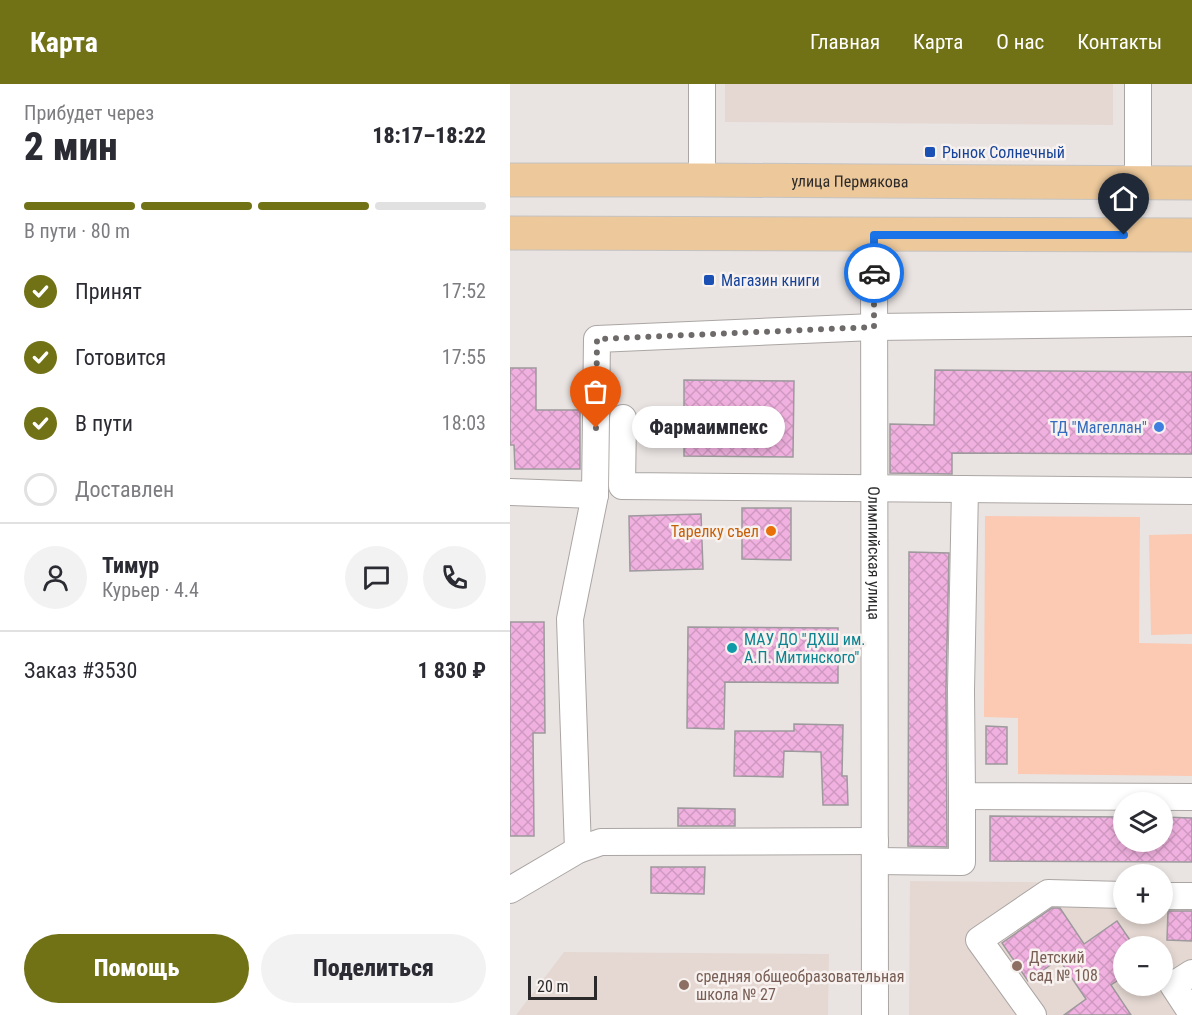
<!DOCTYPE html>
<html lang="ru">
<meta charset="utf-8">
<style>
body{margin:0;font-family:"Roboto Condensed",sans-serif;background:#f2f2f3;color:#2b2b33;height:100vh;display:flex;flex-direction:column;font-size:22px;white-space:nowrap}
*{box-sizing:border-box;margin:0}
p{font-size:20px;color:#7c7c81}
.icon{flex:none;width:33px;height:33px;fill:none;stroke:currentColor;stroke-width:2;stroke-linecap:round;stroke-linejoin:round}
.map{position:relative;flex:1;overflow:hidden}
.drawer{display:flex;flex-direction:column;background:#fff;width:510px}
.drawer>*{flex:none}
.fabs{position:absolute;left:603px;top:708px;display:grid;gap:12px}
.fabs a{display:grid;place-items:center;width:60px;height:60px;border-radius:50%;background:#fff;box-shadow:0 3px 9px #0003;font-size:30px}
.scale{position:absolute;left:18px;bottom:15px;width:69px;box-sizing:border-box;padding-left:6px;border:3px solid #2b2929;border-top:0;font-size:16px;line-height:21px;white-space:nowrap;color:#2b2929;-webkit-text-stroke:4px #f7f1ef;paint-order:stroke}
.pin{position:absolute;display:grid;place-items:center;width:51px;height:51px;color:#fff;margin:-62px -26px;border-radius:50% 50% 50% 0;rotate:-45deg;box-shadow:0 0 6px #0007}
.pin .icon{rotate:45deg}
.courier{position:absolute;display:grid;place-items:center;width:60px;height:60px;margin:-30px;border:4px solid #1a73e8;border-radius:50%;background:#fff;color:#222;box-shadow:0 2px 8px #0007}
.bubble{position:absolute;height:42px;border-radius:21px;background:#fff;box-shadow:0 3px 9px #0003;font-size:20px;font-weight:800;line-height:42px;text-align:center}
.summary em{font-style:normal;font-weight:800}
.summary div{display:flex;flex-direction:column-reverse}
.summary{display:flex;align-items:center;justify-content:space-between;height:102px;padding:0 24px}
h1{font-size:39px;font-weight:800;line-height:45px}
.bar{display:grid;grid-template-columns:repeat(4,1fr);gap:9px 6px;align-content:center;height:72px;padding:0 24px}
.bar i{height:8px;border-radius:4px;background:#e1e1e2}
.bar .current{background:#717116}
.bar p{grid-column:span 4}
.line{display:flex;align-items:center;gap:15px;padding:0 24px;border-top:2px solid #e1e1e2}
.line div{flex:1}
.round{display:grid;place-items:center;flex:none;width:63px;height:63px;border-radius:32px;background:#f2f2f3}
ol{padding:0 24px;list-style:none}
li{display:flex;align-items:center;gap:18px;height:66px}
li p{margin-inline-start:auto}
li .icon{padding:6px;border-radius:50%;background:#717116;color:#fff;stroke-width:4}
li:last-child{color:#7c7c81}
li i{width:33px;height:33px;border:3px solid #e1e1e2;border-radius:50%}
.action{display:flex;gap:12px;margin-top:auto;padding:12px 24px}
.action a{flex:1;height:69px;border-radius:36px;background:#717116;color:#fff;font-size:24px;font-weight:800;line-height:69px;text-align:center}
.action a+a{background:#f2f2f3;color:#2b2b33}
header{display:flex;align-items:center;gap:36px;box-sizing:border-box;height:84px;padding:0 30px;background:#717116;color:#fff}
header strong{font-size:28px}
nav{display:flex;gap:33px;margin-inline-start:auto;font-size:21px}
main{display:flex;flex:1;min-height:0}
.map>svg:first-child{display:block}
.built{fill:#e5d8d2;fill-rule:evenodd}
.park{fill:#fcc9b3}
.building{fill:url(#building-cross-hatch);stroke:#9d999c;stroke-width:1.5}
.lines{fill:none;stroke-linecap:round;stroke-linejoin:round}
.minor-casing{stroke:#aba6a4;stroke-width:28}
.major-casing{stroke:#c4c3c3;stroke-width:35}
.minor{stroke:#fff;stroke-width:26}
.major{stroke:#ecc89b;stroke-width:33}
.done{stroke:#6e6a6a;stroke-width:6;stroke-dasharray:0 10.8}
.route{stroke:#1a73e8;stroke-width:8}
.transit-dot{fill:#1a4fb4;stroke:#f7f1ef;stroke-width:2}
.shop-dot{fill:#3f7fe0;stroke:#f7f1ef;stroke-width:2}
.food-dot{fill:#e8710a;stroke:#f7f1ef;stroke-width:2}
.culture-dot{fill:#0f9aa8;stroke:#f7f1ef;stroke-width:2}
.education-dot{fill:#8d6e63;stroke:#f7f1ef;stroke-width:2}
.labels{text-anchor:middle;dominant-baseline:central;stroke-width:5;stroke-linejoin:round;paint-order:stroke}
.transit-label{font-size:16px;fill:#164399;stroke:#f7f1ef;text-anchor:start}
.street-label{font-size:16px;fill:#2b2929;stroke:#f7f1ef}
.shop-label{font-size:16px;fill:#366cbe;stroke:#f7f1ef;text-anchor:end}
.food-label{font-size:16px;fill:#c56008;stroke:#f7f1ef;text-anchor:end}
.culture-label{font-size:16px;fill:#0d838f;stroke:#f7f1ef;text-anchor:start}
.education-label{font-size:16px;fill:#785e54;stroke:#f7f1ef;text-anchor:start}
</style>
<header>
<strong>Карта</strong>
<nav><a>Главная</a><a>Карта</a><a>О нас</a><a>Контакты</a></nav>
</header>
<main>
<section class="drawer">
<div class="summary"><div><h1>2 мин</h1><p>Прибудет через</p></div><em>18:17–18:22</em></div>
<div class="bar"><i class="current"></i><i class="current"></i><i class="current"></i><i></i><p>В пути · 80 m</p></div>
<ol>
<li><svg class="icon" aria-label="check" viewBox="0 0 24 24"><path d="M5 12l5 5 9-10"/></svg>Принят<p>17:52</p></li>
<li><svg class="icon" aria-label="check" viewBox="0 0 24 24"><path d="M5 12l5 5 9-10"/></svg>Готовится<p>17:55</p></li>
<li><svg class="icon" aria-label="check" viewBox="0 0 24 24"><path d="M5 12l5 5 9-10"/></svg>В пути<p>18:03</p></li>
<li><i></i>Доставлен</li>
</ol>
<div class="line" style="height:108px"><a class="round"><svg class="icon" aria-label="person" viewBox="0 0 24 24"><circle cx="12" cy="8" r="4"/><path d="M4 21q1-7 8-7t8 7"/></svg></a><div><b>Тимур</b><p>Курьер · 4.4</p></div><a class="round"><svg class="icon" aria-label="chat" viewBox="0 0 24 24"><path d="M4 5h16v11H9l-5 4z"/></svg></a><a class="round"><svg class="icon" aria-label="phone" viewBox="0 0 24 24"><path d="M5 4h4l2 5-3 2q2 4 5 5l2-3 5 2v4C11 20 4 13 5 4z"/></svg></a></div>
<div class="line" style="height:78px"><div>Заказ #3530</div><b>1 830 ₽</b></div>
<div class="action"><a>Помощь</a><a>Поделиться</a></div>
</section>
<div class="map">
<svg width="682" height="931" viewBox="0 0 682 931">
<defs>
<pattern id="building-cross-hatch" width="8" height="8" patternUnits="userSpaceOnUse" patternTransform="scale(1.5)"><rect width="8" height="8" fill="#f1b1e0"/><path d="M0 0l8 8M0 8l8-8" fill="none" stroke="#cf98c0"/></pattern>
</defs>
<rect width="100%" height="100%" fill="#e9e4e2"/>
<!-- built -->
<path class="built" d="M215 0H603V41L215 38Z
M400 797 613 799 614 830H652L653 799H682V931H399ZM614 862H652V902H614Z
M54 868 319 870 318 931H6Z"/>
<!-- park -->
<path class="park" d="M475 432 630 433 629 559 682 560V692L508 690V634L474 633Z
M682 450V550L641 551 639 451Z"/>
<!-- building -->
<path class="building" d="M0 284H26V326H70V385H5L4 361H0Z
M425 286 682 288V370L442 369V390L380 389V340L424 341Z
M174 296 284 297 283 373 174 372Z
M232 424H281V476L232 475Z
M191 430 193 485 120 487 119 432Z
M399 468 439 469 436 606 437 763 398 762Z
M0 538H34L35 649H23L24 752H0Z
M178 543 328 544V599L215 598 214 645 177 644Z
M284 640 333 641 332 692H337L338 721H313L311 668 274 667 273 693 224 692 225 647H284Z
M476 642 497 643V680H476Z
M168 724 225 725V742H168Z
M480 732 614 733V758H652V733L682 734V778L480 777Z
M141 783H195L194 810 141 809Z
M542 824H550L574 860 607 837 624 862H614V892L601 901 621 931H554L576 915 549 875 518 897 492 859Z
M658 827H682V857L657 856Z"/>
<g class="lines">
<defs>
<g id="minor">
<path d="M192 96V0"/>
<path d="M628 99V0"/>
<path id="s1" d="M364 151 365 931"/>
<path d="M113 334 112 402 682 407"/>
<path d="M455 405 451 606 452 712 682 713"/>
<path d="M0 408 85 411 87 255 364 243 682 239"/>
<path d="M68 766 60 535 85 411"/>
<path d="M365 777 452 778V712"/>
<path d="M0 806 68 766 91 758 365 757"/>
<path d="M652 812H682"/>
<path d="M682 889 663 901 682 930"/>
<path d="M523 931 469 856 538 809 614 811"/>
</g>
<g id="major">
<path id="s2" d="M0 96H192L682 99"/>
<path d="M0 149 682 151"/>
</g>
</defs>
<!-- minor casing -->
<use href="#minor" class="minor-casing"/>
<!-- major casing -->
<use href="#major" class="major-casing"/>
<!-- minor -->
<use href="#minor" class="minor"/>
<!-- major -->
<use href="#major" class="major"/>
</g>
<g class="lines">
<!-- done -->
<path class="done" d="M86 344 87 255 364 243V189"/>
<!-- route -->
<path class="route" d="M364 189V151H614"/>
</g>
<!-- markers -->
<g class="transit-dot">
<rect x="414" y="62" width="12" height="12" rx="3"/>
<rect x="193" y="190" width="12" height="12" rx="3"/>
</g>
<circle class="shop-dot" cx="649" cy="343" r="6"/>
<circle class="food-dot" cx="261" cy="447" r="6"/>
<circle class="culture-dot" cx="222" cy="564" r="6"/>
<g class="education-dot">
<circle cx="507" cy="882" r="6"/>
<circle cx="174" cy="901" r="6"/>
</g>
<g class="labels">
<!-- transit labels -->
<g class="transit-label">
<text x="432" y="68">Рынок Cолнечный</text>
<text x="211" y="196">Магазин книги</text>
</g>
<!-- street labels -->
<g class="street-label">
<text stroke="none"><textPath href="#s2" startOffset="340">улица Пермякова</textPath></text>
<text stroke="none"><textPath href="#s1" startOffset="318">Олимпийская улица</textPath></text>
</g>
<!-- shop labels -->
<g class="shop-label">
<text x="637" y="343">ТД "Магеллан"</text>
</g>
<!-- food labels -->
<g class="food-label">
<text x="249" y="447">Тарелку съел</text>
</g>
<!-- culture labels -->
<g class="culture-label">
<text x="234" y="555">МАУ ДО "ДХШ им.<tspan x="234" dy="18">А.П. Митинского"</tspan></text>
</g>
<!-- education labels -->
<g class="education-label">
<text x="519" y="873">Детский<tspan x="519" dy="18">сад № 108</tspan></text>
<text x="186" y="892">средняя общеобразовательная<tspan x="186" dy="18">школа № 27</tspan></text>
</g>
</g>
</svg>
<div class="fabs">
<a><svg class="icon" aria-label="layers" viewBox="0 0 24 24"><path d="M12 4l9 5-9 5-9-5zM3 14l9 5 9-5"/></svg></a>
<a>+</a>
<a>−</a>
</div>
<div class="scale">20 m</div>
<div class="pin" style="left:86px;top:344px;background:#ea580c"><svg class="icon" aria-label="bag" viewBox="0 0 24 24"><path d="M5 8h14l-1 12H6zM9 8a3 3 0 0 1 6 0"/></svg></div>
<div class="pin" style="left:614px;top:151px;background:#1f2937"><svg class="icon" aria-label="home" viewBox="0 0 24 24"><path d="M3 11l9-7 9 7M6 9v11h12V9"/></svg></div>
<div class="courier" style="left:364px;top:189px"><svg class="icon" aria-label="car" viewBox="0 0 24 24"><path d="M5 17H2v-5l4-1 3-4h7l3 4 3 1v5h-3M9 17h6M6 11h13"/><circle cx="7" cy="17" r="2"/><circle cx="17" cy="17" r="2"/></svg></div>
<div class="bubble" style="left:122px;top:322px;width:153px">Фармаимпекс</div>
</div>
</main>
